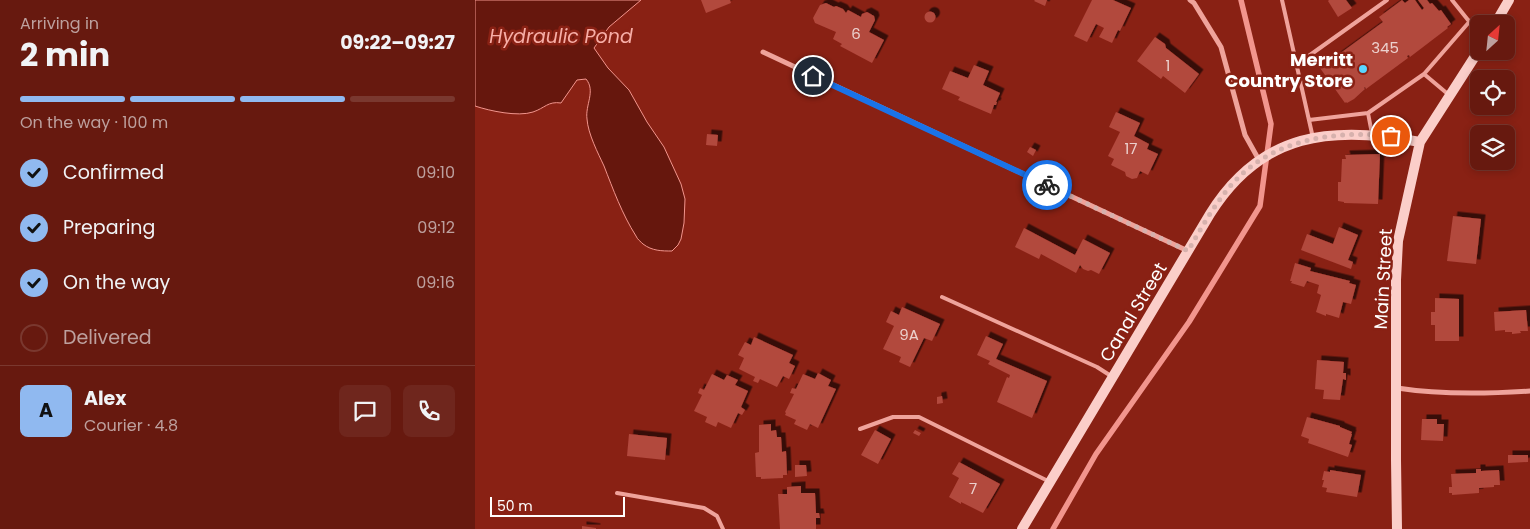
<!DOCTYPE html>
<meta charset="utf-8">
<style>
body{margin:0;font-family:Poppins,sans-serif;background:#6f261d;color:#f1f3f6;height:100vh;display:flex;flex-direction:column;font-size:19px;white-space:nowrap}
*{box-sizing:border-box;margin:0}
p{font-size:16px;color:#bda09e}
.icon{flex:none;width:28px;height:28px;fill:none;stroke:currentColor;stroke-width:2;stroke-linecap:round;stroke-linejoin:round}
.map{position:relative;flex:1;overflow:hidden}
.drawer{display:flex;flex-direction:column;background:#67190f;width:475px}
.drawer>*{flex:none}
.needle{width:32px;rotate:27deg}
.controls{position:absolute;left:995px;top:15px;display:grid;gap:10px}
.controls a{display:grid;place-items:center;width:45px;height:45px;border-radius:8px;background:#67190f;box-shadow:0 2px 8px #0003,0 0 0 1px #7a382f;font-size:25px}
.scale{position:absolute;left:15px;bottom:12px;width:135px;box-sizing:border-box;padding-left:5px;border:2px solid #fff;border-top:0;font-size:14px;line-height:18px;white-space:nowrap;color:#fff;-webkit-text-stroke:4px #892114;paint-order:stroke}
.pin{position:absolute;display:grid;place-items:center;width:42px;height:42px;color:#fff;margin:-21px;border:2px solid #fff;border-radius:50%;box-shadow:0 1px 5px #0007}
.courier{position:absolute;display:grid;place-items:center;width:50px;height:50px;margin:-25px;border:4px solid #1a73e8;border-radius:50%;background:#fff;color:#222;box-shadow:0 1px 6px #0007}
.overview em{font-style:normal;font-weight:700}
.overview div{display:flex;flex-direction:column-reverse}
.overview{display:flex;align-items:center;justify-content:space-between;height:85px;padding:0 20px}
h1{font-size:32px;font-weight:700;line-height:38px}
.bar{display:grid;grid-template-columns:repeat(4,1fr);gap:8px 5px;align-content:center;height:60px;padding:0 20px}
.bar i{height:6px;border-radius:4px;background:#7a382f}
.bar .selected{background:#90b9f0}
.bar p{grid-column:span 4}
.line{display:flex;align-items:center;gap:12px;padding:0 20px;border-top:1px solid #7a382f}
.line div{flex:1}
.round{display:grid;place-items:center;flex:none;width:52px;height:52px;border-radius:8px;background:#6f261d}
ol{padding:0 20px;list-style:none}
li{display:flex;align-items:center;gap:15px;height:55px}
li p{margin-inline-start:auto}
li .icon{padding:5px;border-radius:50%;background:#90b9f0;color:#111;stroke-width:4}
li:last-child{color:#bda09e}
li i{width:28px;height:28px;border:2px solid #7a382f;border-radius:50%}
main{display:flex;flex:1;min-height:0}
.map>svg:first-child{display:block}
.water{fill:#66170d;stroke:#f2958d}
.lines{fill:none;stroke-linecap:round;stroke-linejoin:round}
.stream{stroke:#f2958d;stroke-width:5.5}
.building{fill:#b2483d;filter:url(#shadow)}
.lane{stroke:#efa39b;stroke-width:4}
.street{stroke:#efa39b;stroke-width:5}
.secondary{stroke:#fbcec9;stroke-width:10}
.done{stroke:#d6b1ad;stroke-width:5;stroke-dasharray:0 9}
.route{stroke:#1a73e8;stroke-width:6}
.poi-dot{fill:#5ad5ff;stroke:#892114;stroke-width:2}
.labels{text-anchor:middle;dominant-baseline:central;stroke-width:5;stroke-linejoin:round;paint-order:stroke}
.number-label{font-size:15px;fill:#ecd1ce}
.poi-label{font-size:18px;font-weight:bold;fill:#fff;stroke:#892114;text-anchor:end}
.street-label{font-size:18px;fill:#fff;stroke:#892114}
.water-label{font-size:19px;font-style:italic;fill:#f7aea7;stroke:#892114}
</style>
<main>
<section class="drawer">
<div class="overview"><div><h1>2 min</h1><p>Arriving in</p></div><em>09:22–09:27</em></div>
<div class="bar"><i class="selected"></i><i class="selected"></i><i class="selected"></i><i></i><p>On the way · 100 m</p></div>
<ol>
<li><svg class="icon" aria-label="check" viewBox="0 0 24 24"><path d="M5 12l5 5 9-10"/></svg>Confirmed<p>09:10</p></li>
<li><svg class="icon" aria-label="check" viewBox="0 0 24 24"><path d="M5 12l5 5 9-10"/></svg>Preparing<p>09:12</p></li>
<li><svg class="icon" aria-label="check" viewBox="0 0 24 24"><path d="M5 12l5 5 9-10"/></svg>On the way<p>09:16</p></li>
<li><i></i>Delivered</li>
</ol>
<div class="line" style="height:90px"><b class="round" style="background:#90b9f0;color:#111">A</b><div><b>Alex</b><p>Courier · 4.8</p></div><a class="round"><svg class="icon" aria-label="chat" viewBox="0 0 24 24"><path d="M4 5h16v11H9l-5 4z"/></svg></a><a class="round"><svg class="icon" aria-label="phone" viewBox="0 0 24 24"><path d="M5 4h4l2 5-3 2q2 4 5 5l2-3 5 2v4C11 20 4 13 5 4z"/></svg></a></div>
</section>
<div class="map">
<svg width="1055" height="529" viewBox="0 0 1055 529">
<defs>
<filter id="shadow"><feDropShadow dx="4.5" dy="-4.5" stdDeviation="0" flood-color="#0009"/></filter>
</defs>
<rect width="100%" height="100%" fill="#892114"/>
<!-- water -->
<path class="water" d="M0 0H166L134 27 119 48 133 68 154 90 172 122 189 147 206 184 210 199 209 223 206 239 203 245 197 251C187 251 177 251 168 244 166 242 162 239 161 236 147 214 138 189 129 166 123 153 113 134 112 119 110 105 121 91 111 79L102 80 86 103C73 101 70 108 58 112 43 117 15 111 0 106Z"/>
<g class="lines">
<!-- stream -->
<path class="stream" d="M578 529 621 454 714 322 785 206 796 124 766 0"/>
</g>
<!-- building -->
<path class="building" d="M226 0H255L256 3 231 13Z
M560 0H572L570 6 559 1Z
M617 0H638L656 8 645 31 643 30 637 43 624 37 629 28 621 24 612 42 599 36Z
M854 0H871L877 8 863 17 853 1Z
M927 0 930 3 934 0H940L947 10 949 8 943 0H952L955 4 957 3 964 11 966 10 976 24 972 27 973 28 935 57 934 55 932 56 933 58 891 89 890 87 889 88 890 89 879 99 872 103 871 102 870 103 845 68 908 22 904 17Z
M351 3 359 7 361 6 368 9 371 13 373 10 386 17 387 14 392 12 399 16 400 20 394 32 409 40 397 63 365 46 367 44 358 39 361 32 340 23 338 18 345 5Z
M449.5 17a5.5 5.5 0 1 1 11 0a5.5 5.5 0 1 1-11 0Z
M680 37 690 44 691 48 724 74 710 93 688 76 686 79 662 61Z
M499 65 514 71 508 85 525 93 521 102H522L521 105H519L516 114 483 100 485 97 467 89 475 71 493 78Z
M641 112 665 123 659 136 674 144 672 149 683 154 673 175 665 171 662 178 657 179 651 176 650 172 636 165 639 159 633 156 645 132 634 127Z
M232 134 243 135 242 146 231 145Z
M555 147 561 150 558 156 552 152Z
M905 154 903 204 869 203V202L863 201V182H866L867 159H871L870 155Z
M978 216 1006 219 1001 264 972 261Z
M864 227 883 235 873 260 878 262 876 269 826 250 832 234 858 244Z
M549 228 600 255 608 239 635 253 624 274 616 270 613 271 608 269 605 265 601 273 566 254 564 259 540 247Z
M820 263 836 268 835 271 875 281 874 283 881 285 876 304 868 302 864 318 851 314V316L841 312 846 295 842 293 844 285 832 281 829 287 816 283 817 281H815Z
M960 298 984 299V341H960V325H956V312H960Z
M427 307 465 324 457 341 449 338 435 367 424 362 426 357 408 349 419 326 411 322 416 311 424 315Z
M1051 310 1053 331H1045L1046 333 1037 334V332H1030V330L1020 331 1019 312Z
M511 336 528 344 521 359 572 381 557 418 522 402 532 377 534 378 535 375 513 364 515 361 502 355Z
M279 337 318 355 314 363 320 366 314 379 308 376 302 387 285 379 283 383 278 381 280 377 264 369 269 358 263 355 270 342 276 345Z
M842 360 869 362 868 373H871V380L868 379 865 400 848 399 849 390 840 389Z
M343 373 356 380 353 386 361 389 343 428 335 424 332 430 319 424 321 420 310 415 311 413 310 412 319 394 315 393 317 388 321 389 328 374 340 379Z
M237 374 249 380 252 375 263 380 260 385 273 391 266 407 270 410 267 415 263 413 256 428 243 422 241 427 230 422 232 417 219 411 227 395 223 393 225 388 229 390Z
M467 396 468 403 462 404V397Z
M832 417 865 426V427L877 432 876 434H877L874 444 877 445 873 457 833 443 834 439 826 436Z
M947 419H962V424H969L968 441 946 440Z
M296 424V431L301 430 302 437H306L307 452 311 451 312 475H308V478L286 479V477H281L280 453 284 452V425Z
M400 430 416 439 403 464 386 455Z
M440 430 446 433 444 436 438 433Z
M154 434 192 438 190 460 152 456Z
M1033 455H1053V462L1033 463Z
M484 462 525 484 508 513 486 502V504L474 497 484 478 477 474Z
M320 465H331L332 476 320 477Z
M1001 469H1006V471L1024 470 1025 485H1019V487L1004 488V493L977 495V493H974V487H977L976 474 1001 473Z
M855 470 886 475 882 497 851 492 852 488 847 487 849 480H847L849 471 855 472Z
M326 486V493H340L341 513H344L345 518H341V529H305L303 494H312V487Z
M107 526 121 528V529H107Z"/>
<g class="lines">
<!-- lane -->
<path class="lane" d="M807 0 838 138
M977 0 993 20 1004 26
M821 65 912 0
M949 74 995 21
M834 120 893 113
M897 134 893 113 949 74 974 95
M467 297 622 367 636 376
M385 429 418 417H444L573 481
M142 493 229 508 242 516 248 529"/>
<!-- street -->
<path class="street" d="M715 0 719 3 746 47 770 135 784 160
M288 52 713 251
M922 388C966 395 1010 394 1055 391"/>
<!-- secondary -->
<path class="secondary" d="M1020 24 1034 0
M547 529 735 214C786 132 857 125 945 142
M922 529 921 460V280L923 241 945 142 1004 50"/>
</g>
<g class="lines">
<!-- done -->
<path class="done" d="M572 185 713 251C725 230 737 209 752 190 792 140 856 130 916 136"/>
<!-- route -->
<path class="route" d="M338 76 572 185"/>
</g>
<!-- markers -->
<circle class="poi-dot" cx="888" cy="69" r="5"/>
<g class="labels">
<!-- number labels -->
<g class="number-label">
<text x="381" y="33">6</text>
<text x="910" y="47">345</text>
<text x="693" y="65">1</text>
<text x="656" y="148">17</text>
<text x="434" y="334">9A</text>
<text x="498" y="488">7</text>
</g>
<!-- poi labels -->
<g class="poi-label">
<text x="878" y="59">Merritt<tspan x="878" dy="21">Country Store</tspan></text>
</g>
<!-- street labels -->
<g class="street-label">
<text transform="translate(908 279) rotate(-87)">Main Street</text>
<text transform="translate(658 312) rotate(-59)">Canal Street</text>
</g>
<!-- water labels -->
<g class="water-label">
<text x="86" y="36">Hydraulic Pond</text>
</g>
</g>
</svg>
<div class="controls">
<a><svg class="needle" viewBox="-14 -14 28 28"><path d="M0-13l5 13h-10z" fill="#e53935"/><path d="M0 13l5-13h-10z" fill="#bda09e"/></svg></a>
<a><svg class="icon" aria-label="locate" viewBox="0 0 24 24"><circle cx="12" cy="12" r="6"/><path d="M12 2v4M12 18v4M2 12h4M18 12h4"/></svg></a>
<a><svg class="icon" aria-label="layers" viewBox="0 0 24 24"><path d="M12 4l9 5-9 5-9-5zM3 14l9 5 9-5"/></svg></a>
</div>
<div class="scale">50 m</div>
<div class="pin" style="left:916px;top:136px;background:#ea580c"><svg class="icon" aria-label="bag" viewBox="0 0 24 24"><path d="M5 8h14l-1 12H6zM9 8a3 3 0 0 1 6 0"/></svg></div>
<div class="pin" style="left:338px;top:76px;background:#1f2937"><svg class="icon" aria-label="home" viewBox="0 0 24 24"><path d="M3 11l9-7 9 7M6 9v11h12V9"/></svg></div>
<div class="courier" style="left:572px;top:185px"><svg class="icon" aria-label="bike" viewBox="0 0 24 24"><circle cx="6" cy="16" r="4"/><circle cx="18" cy="16" r="4"/><path d="M6 16l4-8h5l3 8M10 8l3 8H6M13 5h3"/></svg></div>
</div>
</main>
